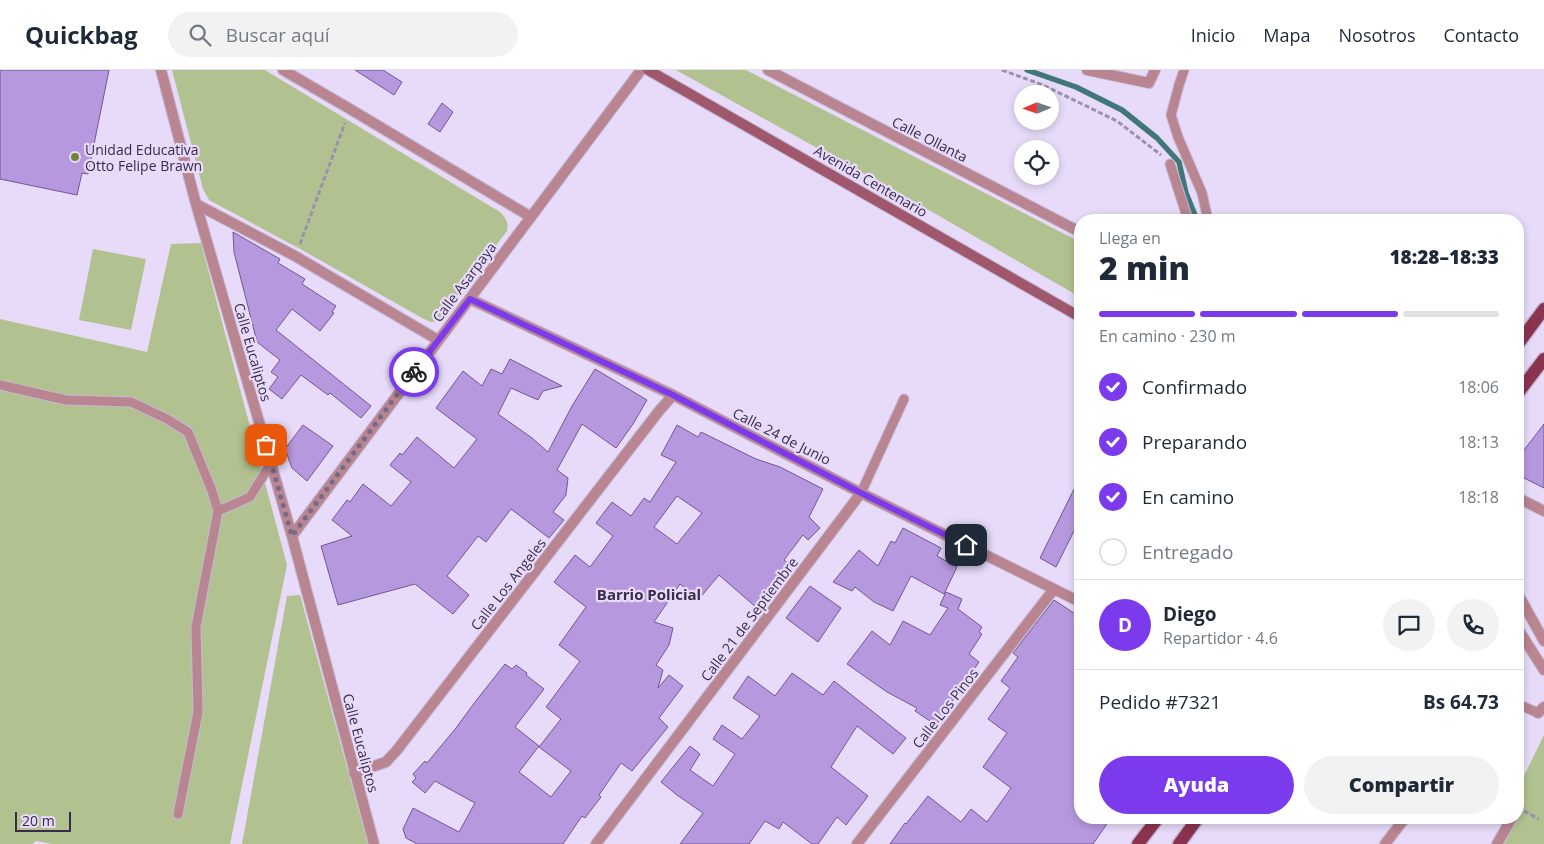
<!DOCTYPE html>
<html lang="es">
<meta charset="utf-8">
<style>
body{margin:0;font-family:"Open Sans",sans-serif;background:#f2f2f3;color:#1f2937;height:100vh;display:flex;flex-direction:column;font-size:19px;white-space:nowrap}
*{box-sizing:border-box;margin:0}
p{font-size:16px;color:#747a83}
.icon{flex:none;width:28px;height:28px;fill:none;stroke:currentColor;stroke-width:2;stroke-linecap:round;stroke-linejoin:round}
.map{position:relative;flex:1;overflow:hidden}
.drawer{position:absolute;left:1074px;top:144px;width:450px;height:610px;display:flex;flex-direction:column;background:#fff;border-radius:20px;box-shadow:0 2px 8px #0003}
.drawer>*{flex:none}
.needle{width:32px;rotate:268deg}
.buttons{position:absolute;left:1014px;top:15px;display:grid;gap:10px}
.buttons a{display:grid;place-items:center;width:45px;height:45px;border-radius:50%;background:#fff;box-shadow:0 2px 8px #0003;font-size:25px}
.scale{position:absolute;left:15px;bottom:12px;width:56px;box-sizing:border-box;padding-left:5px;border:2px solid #382c49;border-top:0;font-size:14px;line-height:18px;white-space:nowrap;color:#382c49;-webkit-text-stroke:4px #e7dbf9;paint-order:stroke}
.pin{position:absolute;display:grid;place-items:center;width:42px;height:42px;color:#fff;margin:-21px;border-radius:10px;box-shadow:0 2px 8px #0006}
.courier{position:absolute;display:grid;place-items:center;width:50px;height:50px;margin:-25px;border:4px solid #7c3aed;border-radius:50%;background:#fff;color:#222;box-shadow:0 1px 6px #0007}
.summary em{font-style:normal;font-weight:800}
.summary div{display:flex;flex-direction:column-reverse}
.summary{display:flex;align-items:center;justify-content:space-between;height:85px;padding:0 25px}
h1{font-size:32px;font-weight:800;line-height:38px}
.bar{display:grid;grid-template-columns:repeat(4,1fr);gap:8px 5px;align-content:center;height:60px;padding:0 25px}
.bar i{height:6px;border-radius:4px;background:#e0e1e3}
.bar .on{background:#7c3aed}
.bar p{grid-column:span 4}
.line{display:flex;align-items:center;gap:12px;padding:0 25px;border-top:1px solid #e0e1e3}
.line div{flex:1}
.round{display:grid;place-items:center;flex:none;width:52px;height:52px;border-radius:26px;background:#f2f2f3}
ol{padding:0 25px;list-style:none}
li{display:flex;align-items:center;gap:15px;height:55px}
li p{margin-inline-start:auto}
li .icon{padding:5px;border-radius:50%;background:#7c3aed;color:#fff;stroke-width:4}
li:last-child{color:#747a83}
li i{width:28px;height:28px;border:2px solid #e0e1e3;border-radius:50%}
.action{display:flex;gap:10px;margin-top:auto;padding:10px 25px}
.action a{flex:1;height:58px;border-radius:30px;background:#7c3aed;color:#fff;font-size:20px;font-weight:800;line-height:58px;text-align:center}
.action a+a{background:#f2f2f3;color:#1f2937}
header{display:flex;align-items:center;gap:30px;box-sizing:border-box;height:70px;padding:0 25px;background:#fff;border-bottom:1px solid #e0e1e3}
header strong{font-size:24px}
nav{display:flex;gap:28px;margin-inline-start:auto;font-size:18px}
.search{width:350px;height:45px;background:#f2f2f3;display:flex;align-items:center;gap:12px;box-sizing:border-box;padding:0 18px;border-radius:28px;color:#747a83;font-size:19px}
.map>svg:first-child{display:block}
.green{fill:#b1c290}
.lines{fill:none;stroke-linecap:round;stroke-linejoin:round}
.stream{stroke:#417778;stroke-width:5.5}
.building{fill:#b698df;stroke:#735697;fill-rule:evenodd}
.lane-casing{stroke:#c4b8d6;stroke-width:11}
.street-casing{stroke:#c4b8d6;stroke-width:12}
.secondary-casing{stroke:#c4b8d6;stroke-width:12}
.primary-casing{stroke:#c4b8d6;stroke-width:15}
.path{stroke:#9c90ae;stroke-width:3;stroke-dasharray:5 2.5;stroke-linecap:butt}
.lane{stroke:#b88591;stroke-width:9}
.street{stroke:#b88591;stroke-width:10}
.secondary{stroke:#9f576b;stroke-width:10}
.primary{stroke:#8b3450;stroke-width:12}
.done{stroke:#756987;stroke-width:5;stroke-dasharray:0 9}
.route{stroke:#7c3aed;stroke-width:6}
.poi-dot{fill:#6e8536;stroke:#e7dbf9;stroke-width:2}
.labels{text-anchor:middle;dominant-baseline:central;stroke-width:4.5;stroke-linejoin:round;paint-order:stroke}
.street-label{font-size:14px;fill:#382c49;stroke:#e7dbf9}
.poi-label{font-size:14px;fill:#382c49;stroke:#e7dbf9;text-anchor:start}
.neighbourhood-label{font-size:15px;font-weight:bold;fill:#382c49;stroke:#e7dbf9}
</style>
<header>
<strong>Quickbag</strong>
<div class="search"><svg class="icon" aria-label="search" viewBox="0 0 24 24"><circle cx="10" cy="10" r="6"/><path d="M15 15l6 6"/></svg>Buscar aquí</div>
<nav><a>Inicio</a><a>Mapa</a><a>Nosotros</a><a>Contacto</a></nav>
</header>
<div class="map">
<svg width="1544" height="774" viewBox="0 0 1544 774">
<rect width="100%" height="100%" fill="#e7dbf9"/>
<!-- green -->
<path class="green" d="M172 0H265L500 142C506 148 509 153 507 161L438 251 431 252 422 248 302 180 209 130 203 119Z
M676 0H746L1080 172V227L913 131Z
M201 173 287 495 230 774H52L36 771 32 774H0V249L147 282 171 174Z
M93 179 146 189 131 260 79 250Z
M300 525 368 774H242L287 526Z
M1544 665V774H1504L1523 738 1518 735V718Z"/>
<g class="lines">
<!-- stream -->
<path class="stream" d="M1027 0 1076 17 1122 40 1157 68 1179 92 1186 123 1197 150"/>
</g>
<!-- building -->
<path class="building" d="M0 0H109L88 104 82 103 77 125 0 109Z
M355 0H383L402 12 394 25Z
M442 33 453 42 440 62 428 54Z
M233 162 280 189 278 193 305 209 302 214 336 236 332 242 334 243 320 261 292 239 276 260 371 336 361 348 330 323 328 325 301 305 282 329 269 319 278 307 271 302 280 290 257 272 234 182Z
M510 289 562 316 543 321 538 330 511 318 498 344 532 368 548 382 572 336 595 299 647 330 633 354 616 378 582 354 557 400 568 408 566 425 553 442 564 450 549 468 511 439 486 472 478 466 447 506 469 525 453 544 415 514 338 535 321 476 352 466 332 450 347 430 350 432 363 414 391 436 411 412 390 395 400 383 402 385 417 367 454 398 477 369 436 338 463 301 482 316 491 299 502 304Z
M1544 354V418L1518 405V388Z
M303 355 333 376 307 411 292 398 285 379Z
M677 355 698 367 701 362 756 389 780 397 823 419 809 447 820 458 808 470 803 465 784 490 792 497 758 539 719 505 699 529 680 514 654 552 673 558 669 575 656 595 663 600 658 618 669 605 683 616 659 648 668 657 632 701 621 693 599 725 601 727 585 748 582 746 563 774H417L406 768 403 759 413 738 459 762 475 733 435 711 425 723 412 712 416 708 413 704 425 691 427 693 456 658 475 632 505 594 512 599 516 595 527 603 526 605 544 619 515 657 539 676 519 702 551 727 571 701 539 677 561 649 546 637 580 591 559 575 586 537 554 512 575 485 590 497 613 466 596 453 612 432 631 446 644 428 650 432 676 392 661 385ZM677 426 702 443 677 474 654 457Z
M1080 407V449L1056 497 1040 488Z
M903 458 941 478 937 486 957 497 944 524 911 506 893 541 874 532 855 517 852 521 833 512 859 480 878 496 891 471 895 473Z
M810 516 841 538 818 572 786 548Z
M946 522 962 529 958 539 982 557 979 562 982 564 969 584 979 592 936 655 915 641 917 638 887 622 847 594 872 561 890 575 903 551 930 565 948 538 940 535Z
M1054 530 1080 547V748H1111L1093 774H890L905 753 906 754 928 726 961 752 971 739 987 752 1011 718 983 697 1007 663 988 649 1010 618 1001 611 1018 587 1013 583Z
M792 603 823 625 834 611 906 668 893 684 857 656 831 697 868 726 846 755 837 747 818 774H812L783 752 779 759 765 751 749 774H680L703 743 677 725 661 712 690 676 700 684 690 700 713 716 735 684 713 669 722 655 742 669 760 646 733 628 748 606 775 626Z"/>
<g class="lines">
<defs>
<path id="lane" d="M1184 0 1179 15 1171 45 1178 67 1202 123 1208 150
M1170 94 1188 150
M0 315 66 330 131 332 167 349 188 362 212 421 218 441
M861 423 904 329
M1518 634 1538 643
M178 744 198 642 196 557 218 441 250 427 271 393"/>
<path id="street" d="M161 0 196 134 292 466 374 774
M283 0 350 39 531 147
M768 0 1080 162
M1087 0 1149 13 1155 0
M196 134 295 186 438 270
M470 229 673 325 861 423 1080 532
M1518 428 1544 441
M292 466 641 0
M1518 524 1544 571
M1518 559 1544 600
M1538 643 1544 637
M354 703 386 692 397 680 659 341 673 325
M596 774 861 423
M857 774 1054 519
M1385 774 1405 748
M1497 774 1512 748"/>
<path id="secondary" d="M648 0 1080 247"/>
<path id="primary" d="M1518 274 1544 239
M1518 323 1544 289
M1138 774 1158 748
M1179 774 1198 748"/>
</defs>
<!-- lane casing -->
<use href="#lane" class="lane-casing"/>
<!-- street casing -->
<use href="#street" class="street-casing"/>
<!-- secondary casing -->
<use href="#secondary" class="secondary-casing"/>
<!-- primary casing -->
<use href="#primary" class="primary-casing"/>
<!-- path -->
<path class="path" d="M1002 0 1043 15 1117 51 1161 85
M300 174 345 53
M1524 741 1539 749"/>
<!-- lane -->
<use href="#lane" class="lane"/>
<!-- street -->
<use href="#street" class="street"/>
<!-- secondary -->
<use href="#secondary" class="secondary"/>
<!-- primary -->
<use href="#primary" class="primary"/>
</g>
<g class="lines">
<!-- done -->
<path class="done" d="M266 375 292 466 414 302"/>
<!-- route -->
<path class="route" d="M414 302 470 229 673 325 861 423 966 475"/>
</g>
<!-- markers -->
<circle class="poi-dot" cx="75" cy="87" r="5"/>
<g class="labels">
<!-- street labels -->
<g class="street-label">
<text transform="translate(930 69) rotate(27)">Calle Ollanta</text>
<text transform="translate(871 111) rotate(30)">Avenida Centenario</text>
<text transform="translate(464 212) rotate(-53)">Calle Asarpaya</text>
<text transform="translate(253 282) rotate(74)">Calle Eucaliptos</text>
<text transform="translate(782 366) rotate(27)">Calle 24 de Junio</text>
<text transform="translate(508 514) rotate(-52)">Calle Los Angeles</text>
<text transform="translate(749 549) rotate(-53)">Calle 21 de Septiembre</text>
<text transform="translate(945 638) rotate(-52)">Calle Los Pinos</text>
<text transform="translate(361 673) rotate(75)">Calle Eucaliptos</text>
</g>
<!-- poi labels -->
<g class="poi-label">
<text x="85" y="79">Unidad Educativa<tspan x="85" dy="16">Otto Felipe Brawn</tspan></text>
</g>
<!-- neighbourhood labels -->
<g class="neighbourhood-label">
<text x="649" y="524">Barrio Policial</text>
</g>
</g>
</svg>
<div class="buttons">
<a><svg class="needle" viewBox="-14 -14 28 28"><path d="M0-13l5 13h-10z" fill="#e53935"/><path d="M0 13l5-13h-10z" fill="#747a83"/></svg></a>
<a><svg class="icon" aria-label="locate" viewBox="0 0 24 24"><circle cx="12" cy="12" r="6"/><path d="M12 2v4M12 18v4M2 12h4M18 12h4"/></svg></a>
</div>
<div class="scale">20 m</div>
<div class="pin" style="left:266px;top:375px;background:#ea580c"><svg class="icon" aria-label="bag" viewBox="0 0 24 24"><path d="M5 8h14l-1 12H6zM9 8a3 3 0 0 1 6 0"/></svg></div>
<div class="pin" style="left:966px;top:475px;background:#1f2937"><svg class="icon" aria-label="home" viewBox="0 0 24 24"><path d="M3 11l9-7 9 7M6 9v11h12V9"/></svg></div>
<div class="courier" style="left:414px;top:302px"><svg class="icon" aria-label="bike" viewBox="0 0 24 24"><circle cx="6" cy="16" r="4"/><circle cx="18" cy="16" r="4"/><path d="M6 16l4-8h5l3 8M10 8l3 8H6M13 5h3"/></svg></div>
<section class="drawer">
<div class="summary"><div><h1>2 min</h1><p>Llega en</p></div><em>18:28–18:33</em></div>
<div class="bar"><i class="on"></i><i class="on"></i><i class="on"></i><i></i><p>En camino · 230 m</p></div>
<ol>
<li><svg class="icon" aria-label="check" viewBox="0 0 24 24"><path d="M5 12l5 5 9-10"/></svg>Confirmado<p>18:06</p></li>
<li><svg class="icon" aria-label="check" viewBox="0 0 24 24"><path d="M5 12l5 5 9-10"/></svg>Preparando<p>18:13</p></li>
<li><svg class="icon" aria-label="check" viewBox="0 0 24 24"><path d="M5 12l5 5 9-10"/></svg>En camino<p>18:18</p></li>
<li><i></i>Entregado</li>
</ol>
<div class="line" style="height:90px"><b class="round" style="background:#7c3aed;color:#fff">D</b><div><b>Diego</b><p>Repartidor · 4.6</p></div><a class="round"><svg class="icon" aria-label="chat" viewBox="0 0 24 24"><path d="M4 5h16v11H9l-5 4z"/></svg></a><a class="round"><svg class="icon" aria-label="phone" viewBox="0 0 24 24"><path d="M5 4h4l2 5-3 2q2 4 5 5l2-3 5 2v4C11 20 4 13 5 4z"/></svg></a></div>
<div class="line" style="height:65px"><div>Pedido #7321</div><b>Bs 64.73</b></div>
<div class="action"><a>Ayuda</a><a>Compartir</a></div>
</section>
</div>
